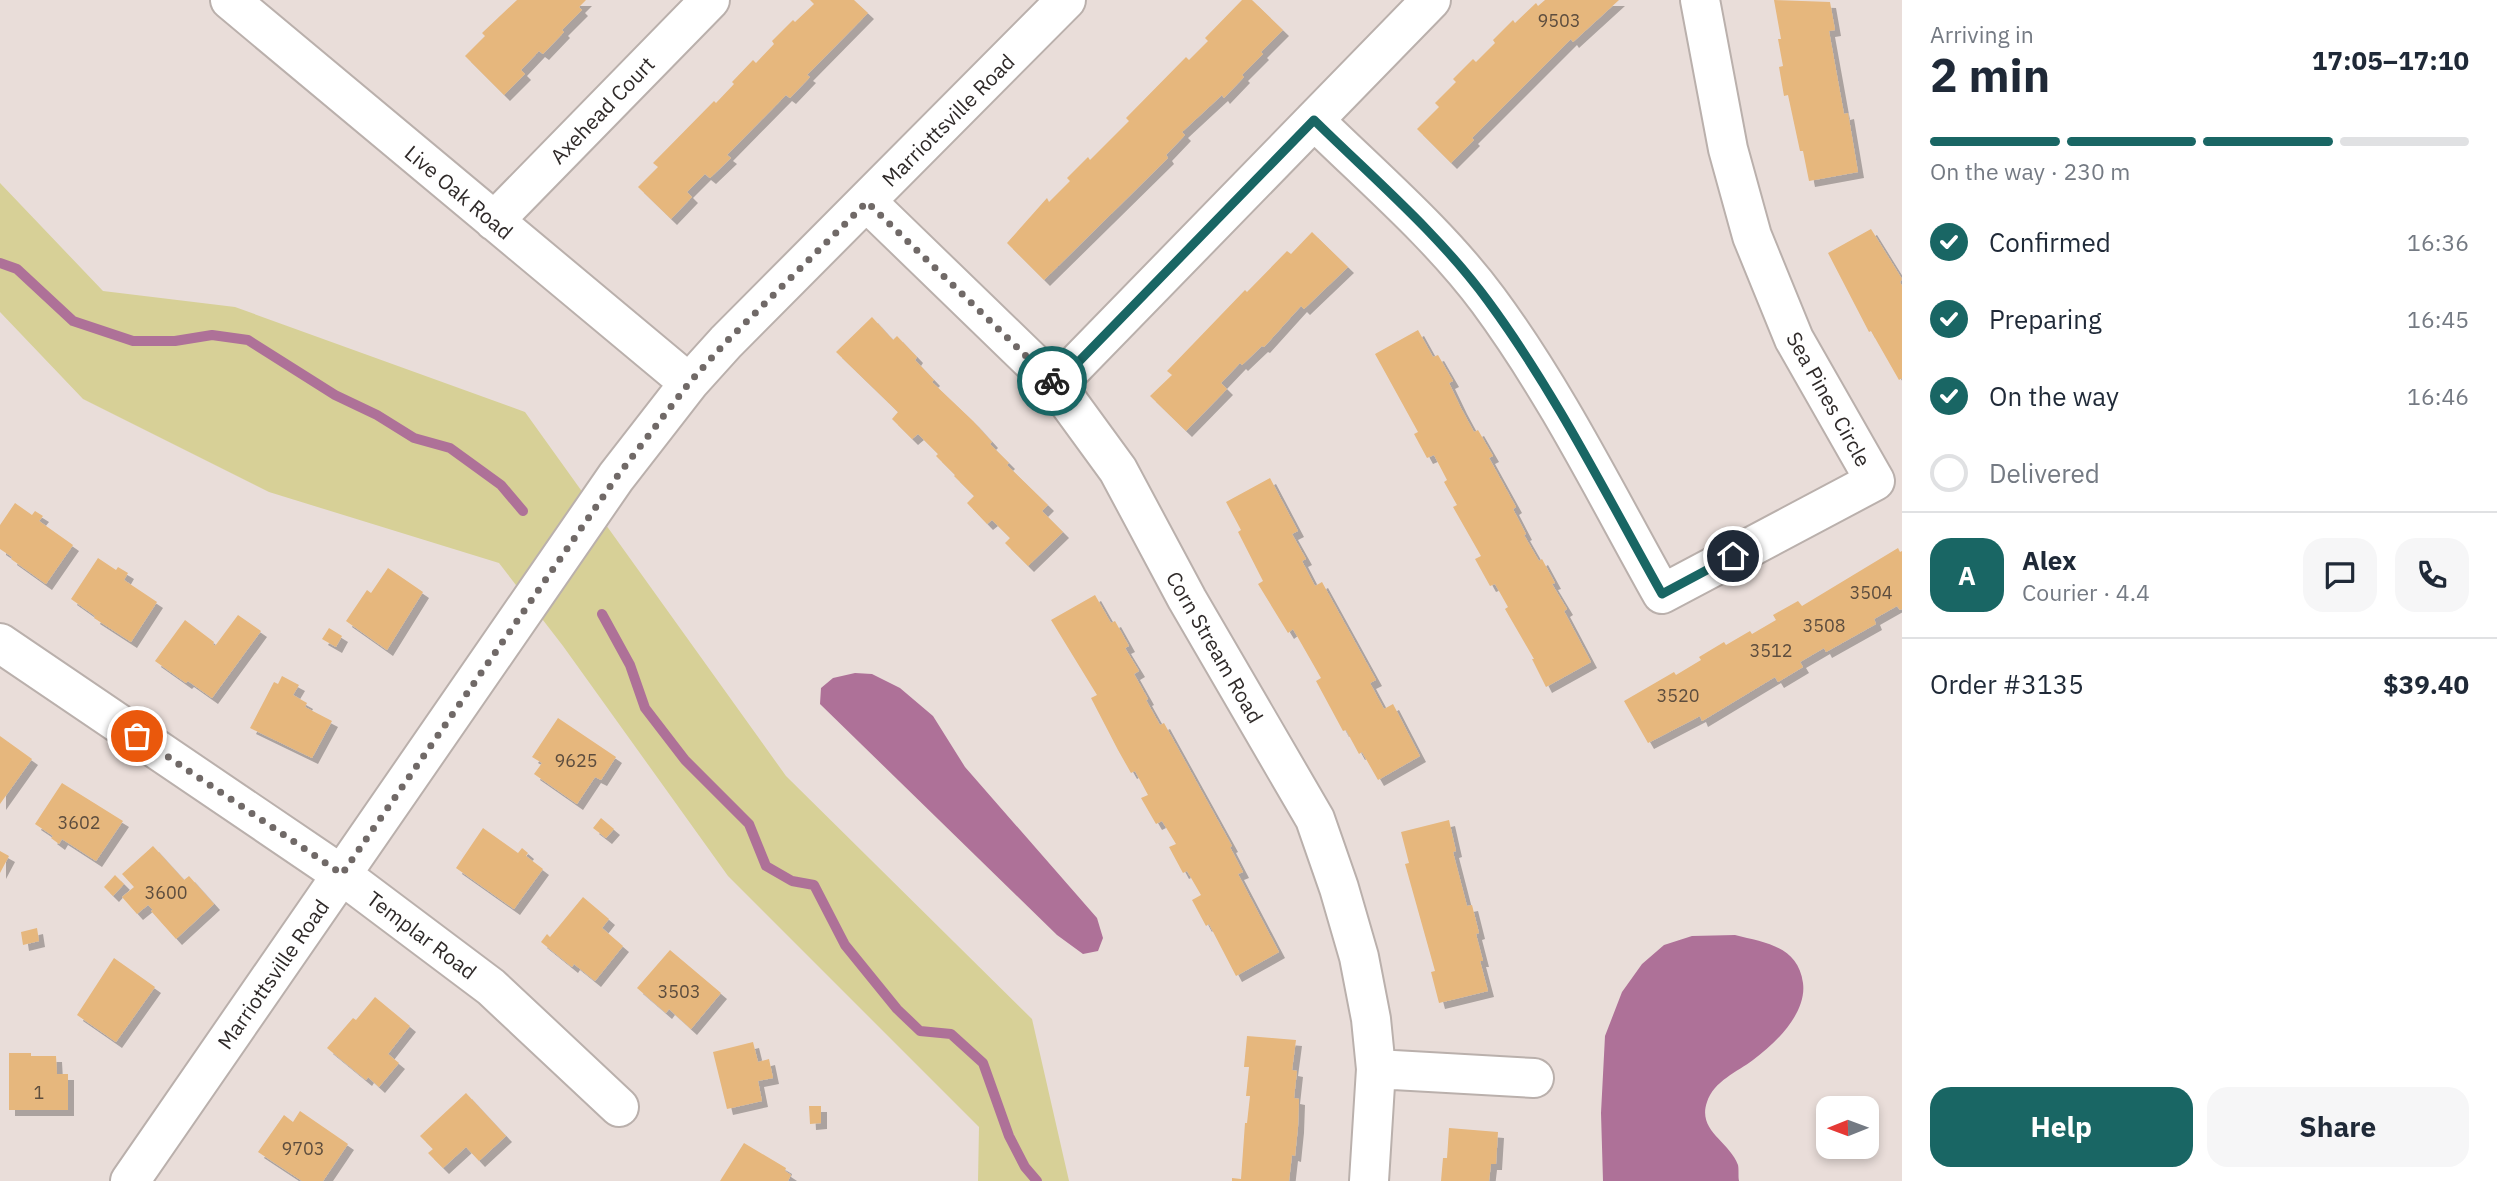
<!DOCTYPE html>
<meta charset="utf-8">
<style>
body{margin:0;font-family:"IBM Plex Sans",sans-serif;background:#f6f6f7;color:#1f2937;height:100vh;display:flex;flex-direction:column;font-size:26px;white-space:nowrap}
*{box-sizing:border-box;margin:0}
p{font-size:23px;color:#747a83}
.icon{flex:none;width:38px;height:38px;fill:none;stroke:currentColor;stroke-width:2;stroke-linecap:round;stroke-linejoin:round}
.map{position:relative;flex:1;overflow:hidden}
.details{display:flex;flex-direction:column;background:#fff;width:595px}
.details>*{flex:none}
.needle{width:46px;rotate:269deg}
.buttons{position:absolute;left:1816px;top:1096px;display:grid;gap:14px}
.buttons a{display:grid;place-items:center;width:63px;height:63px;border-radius:14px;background:#fff;box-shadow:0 4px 10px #0003;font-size:35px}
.pin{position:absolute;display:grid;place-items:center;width:60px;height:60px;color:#fff;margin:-30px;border:4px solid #fff;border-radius:50%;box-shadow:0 2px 7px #0007}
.courier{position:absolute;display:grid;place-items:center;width:70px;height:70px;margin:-35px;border:5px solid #196664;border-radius:50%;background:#fff;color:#222;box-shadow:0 2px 9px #0007}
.head em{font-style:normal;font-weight:800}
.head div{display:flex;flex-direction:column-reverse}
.head{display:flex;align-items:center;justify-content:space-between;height:119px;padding:0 28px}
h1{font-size:46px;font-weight:800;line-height:52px}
.bar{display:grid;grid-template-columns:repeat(4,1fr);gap:10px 7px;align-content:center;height:84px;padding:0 28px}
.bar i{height:9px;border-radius:5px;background:#e0e1e3}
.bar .active{background:#196664}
.bar p{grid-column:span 4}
.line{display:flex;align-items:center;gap:18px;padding:0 28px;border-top:2px solid #e0e1e3}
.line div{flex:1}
.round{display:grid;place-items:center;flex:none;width:74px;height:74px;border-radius:21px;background:#f6f6f7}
ol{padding:0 28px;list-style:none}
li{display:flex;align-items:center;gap:21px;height:77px}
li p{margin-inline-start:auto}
li .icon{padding:7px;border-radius:50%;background:#196664;color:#fff;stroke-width:4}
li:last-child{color:#747a83}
li i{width:38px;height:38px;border:4px solid #e0e1e3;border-radius:50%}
.cta{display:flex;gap:14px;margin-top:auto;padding:14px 28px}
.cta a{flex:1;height:80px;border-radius:21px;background:#196664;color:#fff;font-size:28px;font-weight:800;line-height:80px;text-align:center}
.cta a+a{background:#f6f6f7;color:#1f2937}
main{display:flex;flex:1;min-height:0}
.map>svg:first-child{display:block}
.green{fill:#d7d097}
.water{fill:#ae7198}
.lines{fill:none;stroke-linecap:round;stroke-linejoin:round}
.stream{stroke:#ae7198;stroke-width:10}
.building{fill:#e6b77d;filter:url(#shadow)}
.minor-casing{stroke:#bab0ac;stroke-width:42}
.minor{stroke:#fff;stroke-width:38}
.done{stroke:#706967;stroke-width:7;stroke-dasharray:0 12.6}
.route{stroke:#196664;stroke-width:9}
.labels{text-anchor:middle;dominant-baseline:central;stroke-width:6;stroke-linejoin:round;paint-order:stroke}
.number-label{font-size:18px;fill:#5d4d3e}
.street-label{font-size:21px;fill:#2f2a29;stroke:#fff}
</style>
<main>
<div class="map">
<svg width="1902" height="1181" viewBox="0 0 1902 1181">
<defs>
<filter id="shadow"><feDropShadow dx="6" dy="6" stdDeviation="0" flood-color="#0004"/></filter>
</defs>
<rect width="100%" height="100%" fill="#e9ddd9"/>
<!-- green -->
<path class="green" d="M0 183 103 291 235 307 525 412 786 776 1032 1019 1069 1181H978L979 1127 728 876 563 646 499 563 269 492 83 399 0 312Z"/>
<!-- water -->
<path class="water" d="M855 673 872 674 900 688 933 716 965 767 1097 918 1103 938 1098 951 1083 954 1057 935 820 704 821 688 833 678Z
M1735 935C1766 943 1798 946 1803 983 1807 1013 1776 1043 1753 1060 1737 1072 1714 1081 1707 1102 1697 1131 1729 1141 1738 1165 1739 1169 1738 1177 1739 1181H1603L1601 1113 1605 1036 1622 992 1642 964 1664 945 1692 936Z"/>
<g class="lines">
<!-- stream -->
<path class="stream" d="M0 263 17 269 73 321 133 341H175L212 335 248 340 335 395 377 415 414 438 450 448 501 485 523 511
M602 614 630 665 645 708 685 760 749 824 766 866 792 881 814 885 845 945 897 1009 920 1031 951 1034 983 1063 1009 1136 1025 1167 1037 1181"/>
</g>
<!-- building -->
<path class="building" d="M517 0H586L579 7 582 10 562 30 564 32 543 54 539 51 521 70 525 74 504 95 465 56 485 36 482 33Z
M810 0H854L868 13 807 75 810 77 790 98 786 95 727 155 731 158 710 178 705 174 687 192 692 197 671 219 638 187 658 167 653 163 714 101 716 103 734 84 732 82 753 60 756 63 774 44 772 41 793 20 795 22 814 4Z
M1242 0H1252L1283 30 1261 52 1263 54 1242 75 1244 77 1224 98 1222 95 1182 132 1185 135 1166 155 1168 158 1044 280 1007 243 1047 198 1049 202 1070 181 1067 178 1088 157 1090 160 1129 121 1126 118 1186 57 1189 60 1208 41 1205 38Z
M1545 0H1619L1573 42 1571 39 1472 138 1474 140 1451 163 1417 129 1439 107 1435 103 1456 82 1453 79 1473 59 1476 62 1495 43 1493 40 1513 20 1515 23 1536 3 1538 6Z
M1774 0 1830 2 1835 30 1829 31 1844 114 1848 113 1858 172 1809 181 1803 151H1800L1788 95 1784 96 1779 67 1783 66 1778 39H1781Z
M1871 229 1902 279 1900 282 1902 286V378L1899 380 1871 331 1869 332 1828 253Z
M1312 232 1348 267 1304 309 1301 306 1264 347 1262 346 1242 365 1240 363 1221 383 1227 389 1186 431 1150 396 1172 375 1167 371 1245 290 1247 292 1287 251 1291 254Z
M872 317 893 340 897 336 917 357 915 360 934 380 932 382 973 421 992 442 990 444 1009 463 1007 465 1048 505 1042 511 1063 532 1028 566 1005 543 1010 538 992 520 987 524 967 503 974 496 954 476 955 475 936 456 938 454 918 434 912 439 892 419 898 412 836 352Z
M1418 330 1433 357 1438 355 1453 381 1449 383 1461 408 1474 432 1478 430 1493 456 1489 458 1516 507 1513 509 1526 534 1524 535 1539 561 1542 559 1555 583 1552 584 1567 609 1564 611 1591 662 1546 687 1532 659H1534L1505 609 1508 607 1495 584 1490 586 1475 559 1481 556 1453 507 1457 505 1444 482 1447 480 1434 455 1427 458 1414 434 1418 432 1375 354Z
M1270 478 1298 531 1292 534 1306 559 1302 561 1315 586 1322 582 1376 680 1370 683 1384 709 1393 704 1420 756 1378 780 1362 752 1359 754 1346 730 1343 731 1316 681 1321 678 1293 629 1288 633 1258 584 1263 581 1238 532 1241 530 1226 502Z
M15 503 32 515 35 511 43 516 39 521 73 545 46 584 11 559 12 557 0 549V525Z
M1898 548 1900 552 1902 551V609L1900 610 1897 606 1874 619 1876 624 1826 652 1824 648 1800 662 1803 667 1778 682 1775 677 1702 721 1700 716 1648 743 1624 701 1674 672 1676 675 1701 660 1699 657 1724 642 1726 645 1750 631 1752 634 1776 620 1773 615 1798 601 1802 606Z
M98 558 116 570 118 567 128 573 124 580 157 602 131 642 94 618 95 616 71 599Z
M388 568 423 592 387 650 346 621 367 590 371 593Z
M1095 595 1111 623 1115 621 1129 646 1125 648 1139 671 1134 674 1148 699 1146 700 1160 725 1164 723 1232 846 1230 847 1243 872 1238 874 1279 952 1236 976 1209 924 1206 926 1192 900 1201 895 1187 871 1183 873 1169 847 1176 844 1162 821 1156 824 1141 798 1148 795 1135 771 1131 773 1118 750 1091 698 1097 695 1051 620Z
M238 615 261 631 212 698 188 681 186 683 155 661 185 620 214 642 213 644 215 646Z
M329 628 342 636 336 647 322 639Z
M282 676 299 685 293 695 307 703 305 707 332 721 312 758 250 728 274 682 278 684Z
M558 718 616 757 601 780 595 777 577 804 534 774 542 763 532 757Z
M0 736 32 759 0 804Z
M62 783 123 821 96 861 62 839 59 844 51 838 53 836 35 824Z
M601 818 614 829 606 838 593 828Z
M1449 820 1456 851 1453 852 1467 906 1472 905 1479 933 1476 934 1483 961H1480L1488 991 1439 1003 1431 972 1435 971 1405 864 1409 863 1401 832Z
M483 828 518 853 522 848 528 853 526 856 543 869 514 909 456 868Z
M153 846 184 880 189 876 214 904 176 939 151 911 153 910 148 905 137 914 122 897 134 887 122 874Z
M0 851 9 856 0 873Z
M115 875 124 884 113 896 104 887Z
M583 897 609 919 602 928 623 946 595 981 574 964 572 967 541 942 547 934 550 937Z
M37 928 39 941 23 945 21 932Z
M670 950 721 993 691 1029 669 1009 666 1013 637 988Z
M114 958 155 987 116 1042 77 1015Z
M375 997 410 1026 388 1054 399 1063 379 1087 368 1077 366 1080 327 1048 353 1018 356 1020Z
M1247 1036 1296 1040 1292 1070 1297 1071 1294 1098 1299 1099 1298 1127 1295 1156 1292 1155 1289 1181H1232V1178L1241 1179 1245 1123H1247L1250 1096H1246L1249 1067H1244Z
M753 1042 758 1062 769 1059 773 1078 758 1081 762 1101 727 1109 713 1052Z
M9 1053H31V1056H56L57 1074H68V1110H9Z
M466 1093 506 1136 479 1161 466 1147 443 1168 428 1153 433 1149 420 1136Z
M809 1106H821V1123L810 1124Z
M300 1111 348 1144 323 1181H302L258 1152 284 1115 293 1122Z
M1449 1128 1498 1132 1496 1164H1491L1489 1181H1441L1443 1158H1447Z
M744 1143 786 1168 785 1171 791 1175 788 1181H720Z"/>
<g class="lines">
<defs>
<path id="minor" d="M230 0 689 383
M1314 120C1373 178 1439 234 1488 300 1556 392 1607 496 1662 594L1875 481 1794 339 1752 236 1728 149 1700 0
M867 202 1056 385 1118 470 1187 599 1315 819 1339 888 1359 957 1371 1019 1376 1069 1369 1181
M494 221 710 0
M1056 385 1431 0
M0 643 342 875 491 987 619 1107
M1376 1069 1534 1078
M130 1181 616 477 689 383 726 342 1066 0"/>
</defs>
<!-- minor casing -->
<use href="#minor" class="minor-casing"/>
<!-- minor -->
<use href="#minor" class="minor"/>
</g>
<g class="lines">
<!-- done -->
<path class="done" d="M137 736 342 874 616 478 689 383 726 342 867 202 1052 381"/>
<!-- route -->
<path class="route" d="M1052 381 1056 385 1314 120C1373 178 1439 234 1488 301 1555 392 1607 496 1662 594L1733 556"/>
</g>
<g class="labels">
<!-- number labels -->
<g class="number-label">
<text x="1559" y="20">9503</text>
<text x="1871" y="592">3504</text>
<text x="1824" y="625">3508</text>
<text x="1771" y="650">3512</text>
<text x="1678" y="695">3520</text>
<text x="576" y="760">9625</text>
<text x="79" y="822">3602</text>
<text x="166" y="892">3600</text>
<text x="679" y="991">3503</text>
<text x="39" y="1092">1</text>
<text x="303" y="1148">9703</text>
</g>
<!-- street labels -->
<g class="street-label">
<text transform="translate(602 110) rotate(-46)">Axehead Court</text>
<text transform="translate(948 120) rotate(-45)">Marriottsville Road</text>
<text transform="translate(459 192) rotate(40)">Live Oak Road</text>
<text transform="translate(1829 399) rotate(61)">Sea Pines Circle</text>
<text transform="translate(1215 647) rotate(60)">Corn Stream Road</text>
<text transform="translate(422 935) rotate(37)">Templar Road</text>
<text transform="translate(273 974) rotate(-55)">Marriottsville Road</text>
</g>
</g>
</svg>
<div class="buttons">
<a><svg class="needle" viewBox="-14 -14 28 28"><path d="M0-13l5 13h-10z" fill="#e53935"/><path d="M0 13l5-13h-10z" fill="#747a83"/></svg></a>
</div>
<div class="pin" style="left:137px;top:736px;background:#ea580c"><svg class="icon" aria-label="bag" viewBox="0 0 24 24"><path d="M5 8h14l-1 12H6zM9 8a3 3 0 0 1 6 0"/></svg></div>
<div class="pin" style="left:1733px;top:556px;background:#1f2937"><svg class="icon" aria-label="home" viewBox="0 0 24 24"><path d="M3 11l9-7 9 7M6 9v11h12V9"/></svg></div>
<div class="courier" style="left:1052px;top:381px"><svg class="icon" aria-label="bike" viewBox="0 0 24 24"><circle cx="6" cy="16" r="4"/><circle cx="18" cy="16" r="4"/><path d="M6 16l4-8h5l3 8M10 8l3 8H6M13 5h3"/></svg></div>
</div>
<section class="details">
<div class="head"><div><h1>2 min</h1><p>Arriving in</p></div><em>17:05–17:10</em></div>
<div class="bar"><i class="active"></i><i class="active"></i><i class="active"></i><i></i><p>On the way · 230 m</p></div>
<ol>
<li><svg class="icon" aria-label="check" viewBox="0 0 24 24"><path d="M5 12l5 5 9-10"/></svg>Confirmed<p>16:36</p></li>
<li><svg class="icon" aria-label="check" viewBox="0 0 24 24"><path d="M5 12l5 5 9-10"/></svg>Preparing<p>16:45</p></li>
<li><svg class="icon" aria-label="check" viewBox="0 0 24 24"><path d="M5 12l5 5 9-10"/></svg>On the way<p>16:46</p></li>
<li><i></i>Delivered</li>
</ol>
<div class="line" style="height:126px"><b class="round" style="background:#196664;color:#fff">A</b><div><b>Alex</b><p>Courier · 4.4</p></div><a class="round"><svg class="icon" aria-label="chat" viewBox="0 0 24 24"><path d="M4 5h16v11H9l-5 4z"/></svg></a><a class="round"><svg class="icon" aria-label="phone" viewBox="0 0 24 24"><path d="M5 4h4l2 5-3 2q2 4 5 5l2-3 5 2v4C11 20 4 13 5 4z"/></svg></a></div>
<div class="line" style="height:91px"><div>Order #3135</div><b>$39.40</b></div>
<div class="cta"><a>Help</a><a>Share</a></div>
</section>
</main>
